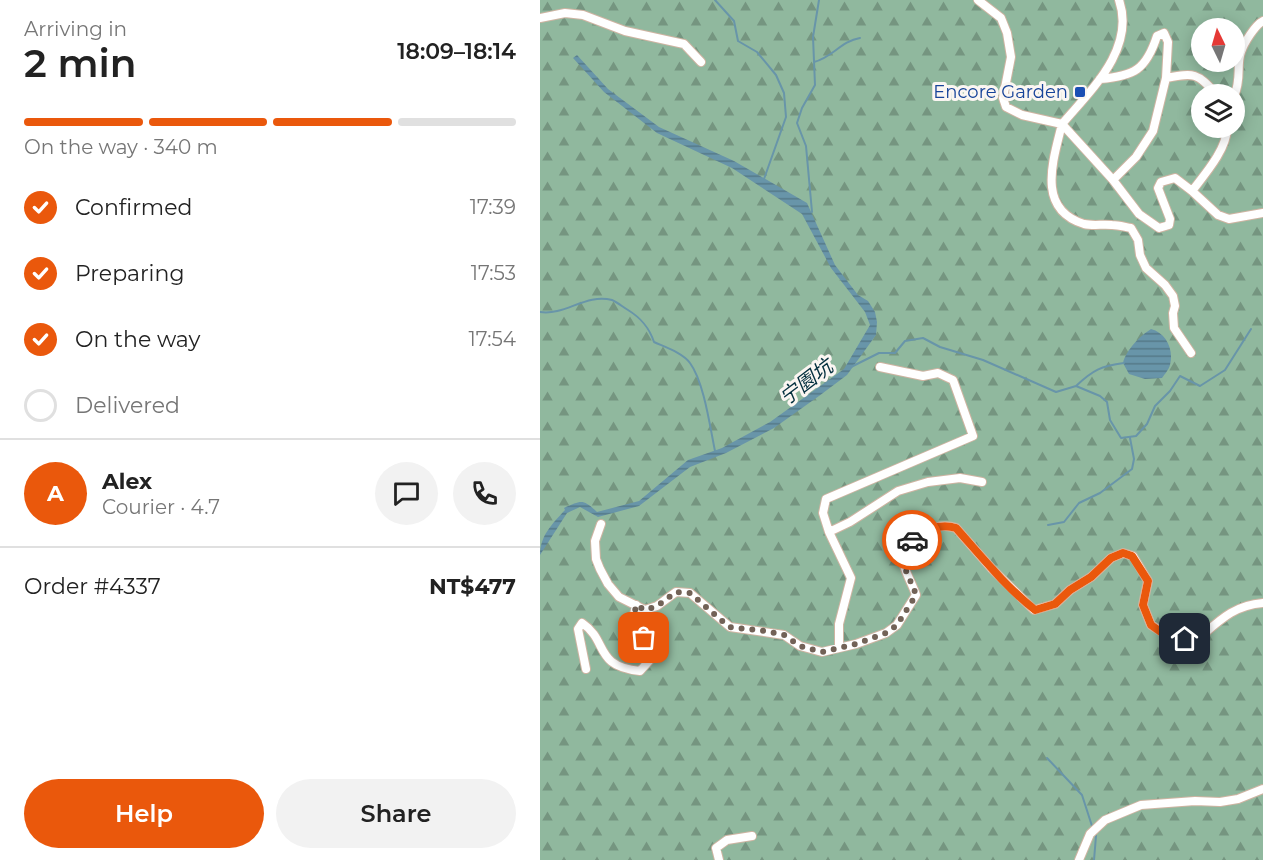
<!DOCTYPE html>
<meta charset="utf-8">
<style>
body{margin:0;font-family:Montserrat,"Noto Sans TC",sans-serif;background:#f2f2f2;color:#222;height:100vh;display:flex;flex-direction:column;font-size:22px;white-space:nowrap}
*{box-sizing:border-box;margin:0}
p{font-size:20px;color:#767676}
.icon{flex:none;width:33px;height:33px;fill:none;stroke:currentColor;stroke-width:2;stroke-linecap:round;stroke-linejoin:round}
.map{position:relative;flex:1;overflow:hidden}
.side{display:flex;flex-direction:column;background:#fff;width:540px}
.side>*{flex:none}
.needle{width:39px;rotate:355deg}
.controls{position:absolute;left:651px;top:18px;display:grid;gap:12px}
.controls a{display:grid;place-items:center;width:54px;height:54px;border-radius:50%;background:#fff;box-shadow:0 3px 15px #0003;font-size:30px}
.pin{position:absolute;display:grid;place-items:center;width:51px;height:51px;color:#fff;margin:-26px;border-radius:12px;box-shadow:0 3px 9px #0006}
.courier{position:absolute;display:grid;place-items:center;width:60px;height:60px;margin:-30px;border:4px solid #ea580c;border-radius:50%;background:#fff;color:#222;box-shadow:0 2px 8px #0007}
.overview em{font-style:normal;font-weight:600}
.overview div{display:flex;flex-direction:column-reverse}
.overview{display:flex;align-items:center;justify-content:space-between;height:102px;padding:0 24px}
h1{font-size:39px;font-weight:600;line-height:45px}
.bar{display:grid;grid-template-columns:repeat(4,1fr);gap:9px 6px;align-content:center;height:72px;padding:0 24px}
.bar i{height:8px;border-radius:4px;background:#e0e0e0}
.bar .active{background:#ea580c}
.bar p{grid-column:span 4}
.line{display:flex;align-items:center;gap:15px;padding:0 24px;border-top:2px solid #e0e0e0}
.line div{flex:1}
.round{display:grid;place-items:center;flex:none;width:63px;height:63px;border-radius:32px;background:#f2f2f2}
ol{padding:0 24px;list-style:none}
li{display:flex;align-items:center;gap:18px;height:66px}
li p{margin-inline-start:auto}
li .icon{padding:6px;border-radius:50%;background:#ea580c;color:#fff;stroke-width:4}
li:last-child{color:#767676}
li i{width:33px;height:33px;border:3px solid #e0e0e0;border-radius:50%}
.button{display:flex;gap:12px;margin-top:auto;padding:12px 24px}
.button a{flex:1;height:69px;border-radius:36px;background:#ea580c;color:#fff;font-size:24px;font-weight:600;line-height:69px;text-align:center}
.button a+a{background:#f2f2f2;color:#222}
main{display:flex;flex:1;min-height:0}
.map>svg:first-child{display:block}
.forest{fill:url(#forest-firs);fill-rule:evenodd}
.water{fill:url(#water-rules)}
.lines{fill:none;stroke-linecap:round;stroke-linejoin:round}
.stream{stroke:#6895a9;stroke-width:2}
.minor-casing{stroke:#ceb4a2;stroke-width:10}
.minor{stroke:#fff;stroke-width:8}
.done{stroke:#726257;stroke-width:6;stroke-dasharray:0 10.8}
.route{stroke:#ea580c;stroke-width:8}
.transit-dot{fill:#1a4fb4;stroke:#fbf6f2;stroke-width:2}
.labels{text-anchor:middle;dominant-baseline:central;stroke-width:6;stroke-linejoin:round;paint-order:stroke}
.transit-label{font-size:18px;fill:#164399;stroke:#fbf6f2;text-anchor:end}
.water-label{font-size:20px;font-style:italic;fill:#032f3e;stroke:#fbf6f2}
</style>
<main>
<section class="side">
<div class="overview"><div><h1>2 min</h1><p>Arriving in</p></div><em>18:09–18:14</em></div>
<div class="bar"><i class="active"></i><i class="active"></i><i class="active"></i><i></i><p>On the way · 340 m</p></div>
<ol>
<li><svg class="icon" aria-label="check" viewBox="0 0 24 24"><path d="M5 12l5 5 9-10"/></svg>Confirmed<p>17:39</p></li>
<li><svg class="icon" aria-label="check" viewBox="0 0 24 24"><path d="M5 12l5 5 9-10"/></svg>Preparing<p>17:53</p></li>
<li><svg class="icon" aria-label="check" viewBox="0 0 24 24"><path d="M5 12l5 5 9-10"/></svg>On the way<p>17:54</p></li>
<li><i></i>Delivered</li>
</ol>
<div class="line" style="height:108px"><b class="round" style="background:#ea580c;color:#fff">A</b><div><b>Alex</b><p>Courier · 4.7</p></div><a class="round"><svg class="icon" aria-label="chat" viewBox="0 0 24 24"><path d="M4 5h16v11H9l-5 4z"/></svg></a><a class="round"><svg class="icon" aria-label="phone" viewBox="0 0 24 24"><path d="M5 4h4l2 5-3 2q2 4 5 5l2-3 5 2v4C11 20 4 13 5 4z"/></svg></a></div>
<div class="line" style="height:78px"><div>Order #4337</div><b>NT$477</b></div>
<div class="button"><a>Help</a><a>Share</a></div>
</section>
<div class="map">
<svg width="723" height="860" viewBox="0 0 723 860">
<defs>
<pattern id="forest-firs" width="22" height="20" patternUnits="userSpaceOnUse" patternTransform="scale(1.5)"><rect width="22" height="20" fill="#90b89e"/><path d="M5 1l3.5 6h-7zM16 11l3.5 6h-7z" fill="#759580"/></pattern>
<pattern id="water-rules" width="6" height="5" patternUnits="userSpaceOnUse" patternTransform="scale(1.5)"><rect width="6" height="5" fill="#6895a9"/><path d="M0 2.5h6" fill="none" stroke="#557989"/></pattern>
</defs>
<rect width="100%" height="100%" fill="#ffe4d1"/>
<!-- forest -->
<path class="forest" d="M0 0H723V860H0ZM662 28H694V62H662ZM662 94H694V128H662Z"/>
<!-- water -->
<path class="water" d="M37 55 68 89 119 127 194 161 267 203 295 265 318 295 328 301 335 312 337 322 336 335 307 375 279 396 234 428 186 453 150 467 99 506 58 517 40 507 27 513 0 555C0 536 12 524 25 510L24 508C42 500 43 499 57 512L99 501 148 460 182 448 230 422 304 369 330 325 325 312 291 268 262 214 192 168 117 133 64 92 33 58Z
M611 329C626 333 634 349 630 365 629 369 625 374 622 378L605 379 589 374 583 363C586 350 600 336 611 329Z"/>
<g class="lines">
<!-- stream -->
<path class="stream" d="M175 0 194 21 198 41 217 52 236 75 244 93 246 117 224 179
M274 62C292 58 301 41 320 38
M272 212 266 146 257 123 262 108 275 85 273 37 279 0
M0 312C25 316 46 293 72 300 77 302 83 307 88 310 101 318 109 327 114 342 125 347 143 353 150 363 164 382 170 427 175 451
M311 367 339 353H355L365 341 383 338 400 347 443 360 516 392 536 386 560 396 567 402 570 420 581 438 596 436 607 424 615 406 630 391 640 376 660 386 685 370 711 329
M536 386C553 370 561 366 584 363
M508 525 524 522 539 503 560 493 592 469 594 459 590 438
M507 758 542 795 552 826
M554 860 556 836"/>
<defs>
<path id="minor" d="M438 0 461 18 467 33 471 57 463 98 466 107 482 115 522 124C550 91 596 49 579 0
M0 18 25 13 43 15 85 31 144 44 161 62
M560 79C594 76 606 70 617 36L624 33 628 42 626 78C654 73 657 72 676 94
M694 96C702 79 696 65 701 52 704 43 715 25 723 21
M522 124C513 161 496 209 544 224 553 226 563 224 572 225 578 225 585 227 591 228L598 240 600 255 606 268 625 285 633 296 635 306 633 313 634 328 651 353
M522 124 573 180 599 214 619 228 629 225 630 219 618 188 621 182 635 178 652 191
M687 128C687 149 665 174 652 191L678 215 689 219 723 213
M573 180 596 157 613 131 626 78
M61 524 55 541 56 559 60 569 68 584 79 597 105 610 117 606 136 592 150 593 190 627 244 635 260 646 282 652 316 644 346 633 357 625 376 595C373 585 361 565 362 555 366 535 398 521 416 528L452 569 494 610 515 604 530 590 551 577 571 558 583 553 593 556 608 581 603 605 611 625 622 632 645 639H658C679 621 694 605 723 603
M289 532 310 522 358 491 388 482 420 478 442 482
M299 648V624L311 578 289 532 283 513 286 499 433 436 413 380 398 373 383 376 340 367
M46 669 38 629 42 623C69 641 53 666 100 671L110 660 112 647 92 624 96 605
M179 860 176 848 187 840 212 836
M539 860 550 834 565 820 601 805 655 801 680 802 698 799 723 789"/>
</defs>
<!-- minor casing -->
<use href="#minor" class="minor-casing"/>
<!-- minor -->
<use href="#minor" class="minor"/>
</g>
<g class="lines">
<!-- done -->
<path class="done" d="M104 638 93 624 96 605 105 610 117 606 136 592 150 593 189 627 225 631 244 635 260 646 282 652 316 644 346 633 357 625 376 595C369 573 354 560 372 540"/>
<!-- route -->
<path class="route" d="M372 540C382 529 402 523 416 528 441 556 465 586 495 610L515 604 530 590 551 577 571 558 583 553 592 556 608 581 603 605 611 625 621 632 645 639"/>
</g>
<!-- markers -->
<rect class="transit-dot" x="534" y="86" width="12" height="12" rx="3"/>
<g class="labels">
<!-- transit labels -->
<g class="transit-label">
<text x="528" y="92">Encore Garden</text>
</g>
<!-- water labels -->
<g class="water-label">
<text transform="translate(266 382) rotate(-37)">宁園坑</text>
</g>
</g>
</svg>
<div class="controls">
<a><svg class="needle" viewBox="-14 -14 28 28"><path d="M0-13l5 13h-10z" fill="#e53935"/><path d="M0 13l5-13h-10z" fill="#767676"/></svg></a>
<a><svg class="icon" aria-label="layers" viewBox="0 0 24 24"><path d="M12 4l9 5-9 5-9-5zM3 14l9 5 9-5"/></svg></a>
</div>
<div class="pin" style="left:104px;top:638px;background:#ea580c"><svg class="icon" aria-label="bag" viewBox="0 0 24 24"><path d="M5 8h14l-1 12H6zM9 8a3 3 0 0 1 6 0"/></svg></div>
<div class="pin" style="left:645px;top:639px;background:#1f2937"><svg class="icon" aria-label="home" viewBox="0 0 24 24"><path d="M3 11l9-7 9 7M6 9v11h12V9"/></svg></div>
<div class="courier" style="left:372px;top:540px"><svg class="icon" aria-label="car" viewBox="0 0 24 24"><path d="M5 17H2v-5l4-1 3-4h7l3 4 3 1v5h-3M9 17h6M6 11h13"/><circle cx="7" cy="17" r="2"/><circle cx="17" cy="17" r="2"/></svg></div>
</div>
</main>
